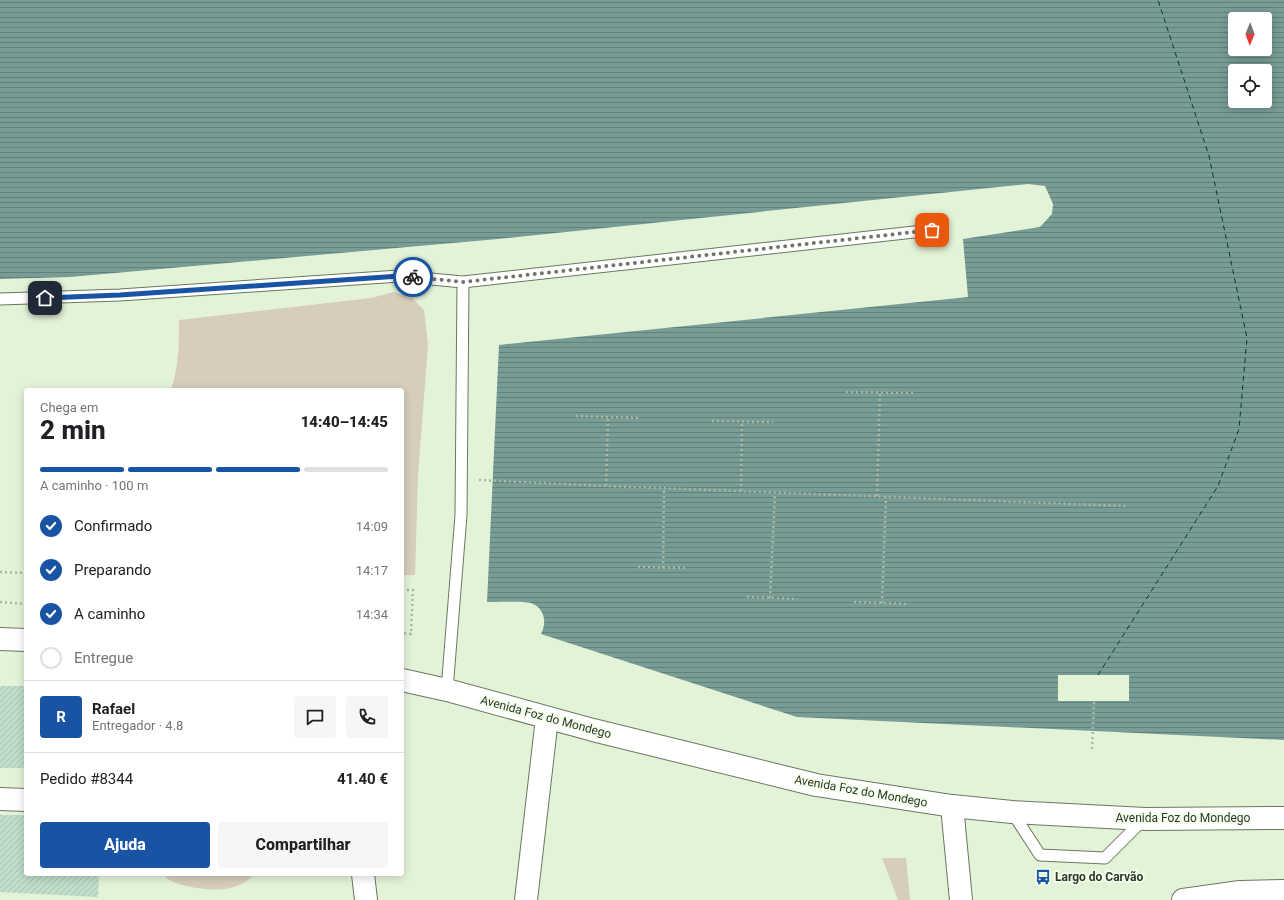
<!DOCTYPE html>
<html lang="pt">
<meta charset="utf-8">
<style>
body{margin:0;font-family:Roboto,sans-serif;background:#f6f6f6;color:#202124;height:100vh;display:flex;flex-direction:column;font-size:15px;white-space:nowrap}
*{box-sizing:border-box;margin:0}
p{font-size:13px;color:#757577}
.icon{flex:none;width:22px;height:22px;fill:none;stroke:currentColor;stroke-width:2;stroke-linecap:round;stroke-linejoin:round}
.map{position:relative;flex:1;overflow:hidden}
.panel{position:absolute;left:24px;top:388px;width:380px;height:488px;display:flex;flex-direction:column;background:#fff;border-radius:4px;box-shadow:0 2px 10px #0003}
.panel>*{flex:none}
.needle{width:26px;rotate:181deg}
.tools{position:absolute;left:1228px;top:12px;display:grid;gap:8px}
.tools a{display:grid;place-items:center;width:44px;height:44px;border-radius:4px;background:#fff;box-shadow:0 2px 10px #0003;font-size:20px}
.pin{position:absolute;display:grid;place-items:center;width:34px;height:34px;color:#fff;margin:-17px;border-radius:8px;box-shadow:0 2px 6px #0006}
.courier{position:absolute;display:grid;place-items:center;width:40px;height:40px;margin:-20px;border:3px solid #1853a4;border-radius:50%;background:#fff;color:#222;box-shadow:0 1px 5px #0007}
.head em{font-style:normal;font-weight:800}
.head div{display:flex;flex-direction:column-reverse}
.head{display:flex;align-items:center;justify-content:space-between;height:68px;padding:0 16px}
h1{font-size:26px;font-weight:800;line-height:30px}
.bar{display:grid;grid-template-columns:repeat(4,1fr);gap:6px 4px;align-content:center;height:48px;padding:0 16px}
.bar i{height:5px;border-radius:3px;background:#e0e0e0}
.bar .current{background:#1853a4}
.bar p{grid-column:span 4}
.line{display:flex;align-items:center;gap:10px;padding:0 16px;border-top:1px solid #e0e0e0}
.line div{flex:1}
.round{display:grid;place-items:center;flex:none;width:42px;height:42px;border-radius:4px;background:#f6f6f6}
ol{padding:0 16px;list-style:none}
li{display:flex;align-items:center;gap:12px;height:44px}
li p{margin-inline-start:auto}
li .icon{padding:4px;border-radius:50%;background:#1853a4;color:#fff;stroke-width:4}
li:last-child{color:#757577}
li i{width:22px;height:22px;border:2px solid #e0e0e0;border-radius:50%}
.primary-button{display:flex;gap:8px;margin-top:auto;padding:8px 16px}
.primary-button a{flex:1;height:46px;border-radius:4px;background:#1853a4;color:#fff;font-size:16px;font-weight:800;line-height:46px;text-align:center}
.primary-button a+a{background:#f6f6f6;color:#202124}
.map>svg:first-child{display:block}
.green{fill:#d7cdbb}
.water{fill:url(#water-rules);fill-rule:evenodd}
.pier{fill:#e3f3d8}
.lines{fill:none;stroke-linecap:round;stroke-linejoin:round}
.ferry{stroke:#023d36;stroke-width:1;stroke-dasharray:5 4;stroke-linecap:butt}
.building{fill:url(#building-hatch)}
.service-casing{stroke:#6a7860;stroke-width:13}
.minor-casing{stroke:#6a7860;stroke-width:24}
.secondary-casing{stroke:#6a7860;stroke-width:24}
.path{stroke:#a9b6a0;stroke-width:2.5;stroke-dasharray:2 3;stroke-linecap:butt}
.service{stroke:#fff;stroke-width:11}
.minor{stroke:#fff;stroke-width:22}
.secondary{stroke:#fff;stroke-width:22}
.done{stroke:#6f7868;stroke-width:4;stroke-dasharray:0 7.2}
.route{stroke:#1853a4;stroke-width:5}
.labels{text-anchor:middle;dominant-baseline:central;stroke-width:4;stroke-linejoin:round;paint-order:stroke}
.street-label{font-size:12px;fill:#30362c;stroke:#f2ffe9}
.poi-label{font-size:12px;font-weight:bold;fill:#30362c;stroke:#f2ffe9;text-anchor:start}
</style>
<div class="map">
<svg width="1284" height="900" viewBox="0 0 1284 900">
<defs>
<pattern id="water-rules" width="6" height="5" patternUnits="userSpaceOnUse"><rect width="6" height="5" fill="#789c96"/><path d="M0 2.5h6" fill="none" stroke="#63807b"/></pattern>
<pattern id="building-hatch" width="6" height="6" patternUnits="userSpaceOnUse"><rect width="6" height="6" fill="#c1decb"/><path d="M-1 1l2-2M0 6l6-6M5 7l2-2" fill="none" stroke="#a6bfae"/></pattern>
</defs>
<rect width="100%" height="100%" fill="#e3f3d8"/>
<!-- green -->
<path class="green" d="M394 292 412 298 424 310 428 345 418 475 415 575H402V390H171C179 364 179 347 179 320L371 298Z
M882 858H906L910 900H898Z
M163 874H255C249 881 235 888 225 889 210 891 171 887 163 874Z"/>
<!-- water -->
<path class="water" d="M0 0H1284V740L797 717 541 634C547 623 545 608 531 603 526 601 495 602 487 602L499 345 968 297 963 239 1040 227 1052 214 1053 204 1045 186 1028 184 498 239 70 277 0 279ZM1235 19H1265V49H1235ZM1235 71H1265V101H1235Z"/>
<!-- pier -->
<path class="pier" d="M1058 675H1129V701H1058Z"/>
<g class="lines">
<!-- ferry -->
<path class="ferry" d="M1098 675 1218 486 1239 429 1247 338 1209 156 1158 0"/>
</g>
<!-- building -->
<path class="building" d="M0 686H26V768H0Z
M0 815H26V874H99L98 897 0 892Z"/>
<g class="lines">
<defs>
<path id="service" d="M0 299 120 295 399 276 463 282
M447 690 461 515 463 282 932 230
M1012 812 1040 855 1105 858 1144 819"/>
<path id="minor" d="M0 799 26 800
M952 806 961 900
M363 874 366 900
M526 900 547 718
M1183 900 1240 892 1284 891"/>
<path id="secondary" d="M0 639 26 640
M402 680 447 690 593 730 816 785 952 806 1012 812 1145 819 1284 818"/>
</defs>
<!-- service casing -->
<use href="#service" class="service-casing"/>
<!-- minor casing -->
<use href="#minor" class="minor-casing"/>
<!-- secondary casing -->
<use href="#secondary" class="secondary-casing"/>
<!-- path -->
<path class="path" d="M846 392 913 393
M576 416 640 418
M712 421 773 422
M479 480 606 486 1126 506
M606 486 608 417
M741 491 742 421
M877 496 880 392
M638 567 688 568
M663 568 664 489
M0 572 26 573
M402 590H413L411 634 402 633
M747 597 798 599
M770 598 775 493
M0 602 26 604
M854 602 908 604
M882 603 886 497
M1092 749 1094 701"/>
<!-- service -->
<use href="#service" class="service"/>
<!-- minor -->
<use href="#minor" class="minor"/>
<!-- secondary -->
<use href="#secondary" class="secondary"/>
</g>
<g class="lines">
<!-- done -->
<path class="done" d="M413 277 463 282 932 230"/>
<!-- route -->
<path class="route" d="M45 298 120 295 400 276 413 277"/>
</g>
<!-- icons -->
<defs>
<symbol id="bus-bare" viewBox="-9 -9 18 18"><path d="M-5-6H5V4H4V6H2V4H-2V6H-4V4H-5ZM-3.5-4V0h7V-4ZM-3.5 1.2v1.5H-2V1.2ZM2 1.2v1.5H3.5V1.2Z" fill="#1853a4" stroke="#f2ffe9" stroke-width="2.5" paint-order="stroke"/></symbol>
</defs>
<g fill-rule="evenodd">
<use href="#bus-bare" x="1032" y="866" width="22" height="22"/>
</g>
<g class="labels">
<!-- street labels -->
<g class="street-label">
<text transform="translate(546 717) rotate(15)">Avenida Foz do Mondego</text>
<text transform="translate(861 791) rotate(10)">Avenida Foz do Mondego</text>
<text x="1183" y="818">Avenida Foz do Mondego</text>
</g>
<!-- poi labels -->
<g class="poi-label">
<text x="1055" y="877">Largo do Carvão</text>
</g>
</g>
</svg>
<div class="tools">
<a><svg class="needle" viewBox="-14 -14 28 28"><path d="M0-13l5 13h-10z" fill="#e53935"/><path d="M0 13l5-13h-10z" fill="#757577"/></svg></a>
<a><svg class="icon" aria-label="locate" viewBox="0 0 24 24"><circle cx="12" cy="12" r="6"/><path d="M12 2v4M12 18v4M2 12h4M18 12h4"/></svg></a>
</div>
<div class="pin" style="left:932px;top:230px;background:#ea580c"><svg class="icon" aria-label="bag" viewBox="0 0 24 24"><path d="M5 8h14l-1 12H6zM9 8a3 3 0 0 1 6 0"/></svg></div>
<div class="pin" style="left:45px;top:298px;background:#1f2937"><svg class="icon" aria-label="home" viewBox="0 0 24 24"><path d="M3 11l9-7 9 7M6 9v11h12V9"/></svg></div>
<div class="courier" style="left:413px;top:277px"><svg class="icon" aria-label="bike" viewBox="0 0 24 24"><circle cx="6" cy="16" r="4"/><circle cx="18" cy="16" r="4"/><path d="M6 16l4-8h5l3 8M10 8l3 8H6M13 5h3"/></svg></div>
<section class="panel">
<div class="head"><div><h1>2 min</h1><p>Chega em</p></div><em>14:40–14:45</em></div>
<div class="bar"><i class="current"></i><i class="current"></i><i class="current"></i><i></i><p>A caminho · 100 m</p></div>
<ol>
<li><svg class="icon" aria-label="check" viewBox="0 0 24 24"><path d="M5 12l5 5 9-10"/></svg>Confirmado<p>14:09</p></li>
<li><svg class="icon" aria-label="check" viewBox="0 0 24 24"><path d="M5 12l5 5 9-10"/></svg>Preparando<p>14:17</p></li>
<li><svg class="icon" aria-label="check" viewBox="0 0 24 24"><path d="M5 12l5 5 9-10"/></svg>A caminho<p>14:34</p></li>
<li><i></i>Entregue</li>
</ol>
<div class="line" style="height:72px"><b class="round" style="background:#1853a4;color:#fff">R</b><div><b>Rafael</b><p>Entregador · 4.8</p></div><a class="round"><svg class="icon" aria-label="chat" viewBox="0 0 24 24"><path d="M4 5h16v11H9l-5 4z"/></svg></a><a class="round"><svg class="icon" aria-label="phone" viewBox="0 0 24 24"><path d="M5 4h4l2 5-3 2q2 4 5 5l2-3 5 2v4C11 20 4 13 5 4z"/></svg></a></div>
<div class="line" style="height:52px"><div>Pedido #8344</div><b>41.40 €</b></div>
<div class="primary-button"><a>Ajuda</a><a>Compartilhar</a></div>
</section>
</div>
